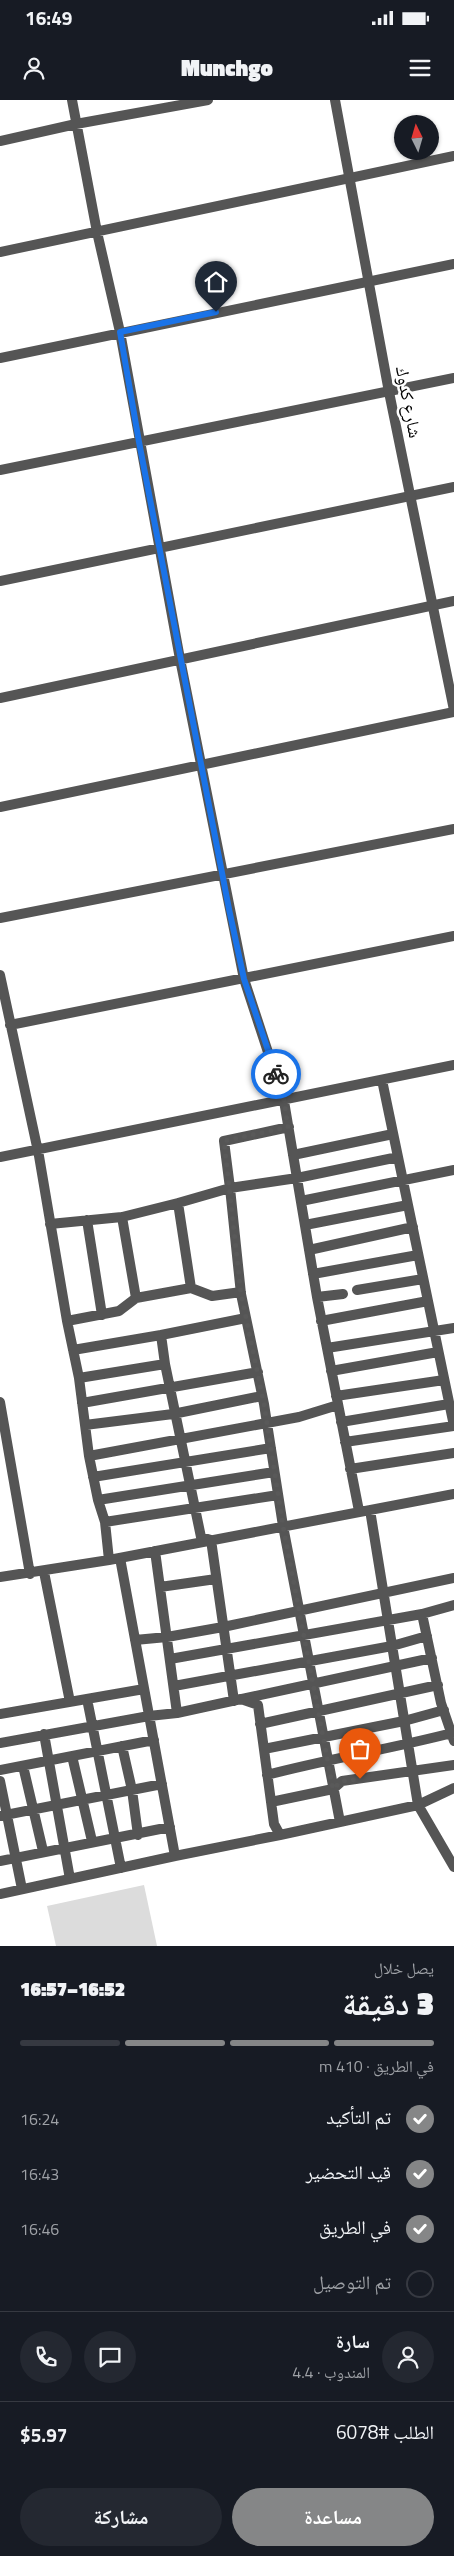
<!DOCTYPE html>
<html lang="ar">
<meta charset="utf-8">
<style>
body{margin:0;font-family:"Titillium Web","Noto Naskh Arabic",sans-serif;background:#242831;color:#f1f3f6;direction:rtl;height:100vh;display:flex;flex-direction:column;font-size:19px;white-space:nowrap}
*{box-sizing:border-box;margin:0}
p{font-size:16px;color:#9ea1a6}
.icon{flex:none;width:28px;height:28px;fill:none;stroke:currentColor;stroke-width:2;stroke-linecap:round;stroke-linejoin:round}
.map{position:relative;height:1846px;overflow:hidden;direction:ltr}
.panel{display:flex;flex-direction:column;background:#171b24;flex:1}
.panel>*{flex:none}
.needle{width:32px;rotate:355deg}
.tools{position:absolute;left:394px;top:15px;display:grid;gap:10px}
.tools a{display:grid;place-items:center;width:45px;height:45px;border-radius:50%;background:#171b24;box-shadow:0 1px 4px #0004;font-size:25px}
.pin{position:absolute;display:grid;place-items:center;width:42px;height:42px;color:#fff;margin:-51px -21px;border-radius:50% 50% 50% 0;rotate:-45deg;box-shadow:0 0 5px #0007}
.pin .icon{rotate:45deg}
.courier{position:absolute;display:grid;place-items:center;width:50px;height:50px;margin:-25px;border:4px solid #1a73e8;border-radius:50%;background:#fff;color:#222;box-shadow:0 1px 6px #0007}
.overview em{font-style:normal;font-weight:800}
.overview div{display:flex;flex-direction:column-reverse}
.overview{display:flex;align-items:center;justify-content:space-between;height:85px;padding:0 20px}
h1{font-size:32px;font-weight:800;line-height:38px}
.bar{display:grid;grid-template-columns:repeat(4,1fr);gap:8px 5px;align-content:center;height:60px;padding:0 20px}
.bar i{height:6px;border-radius:4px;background:#363941}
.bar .current{background:#858687}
.bar p{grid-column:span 4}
.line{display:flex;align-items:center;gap:12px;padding:0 20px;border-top:1px solid #363941}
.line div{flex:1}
.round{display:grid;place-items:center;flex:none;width:52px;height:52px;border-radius:26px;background:#242831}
ol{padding:0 20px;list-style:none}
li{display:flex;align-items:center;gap:15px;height:55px}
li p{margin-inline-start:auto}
li .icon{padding:5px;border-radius:50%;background:#858687;color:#fff;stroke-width:4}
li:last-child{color:#9ea1a6}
li i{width:28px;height:28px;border:2px solid #363941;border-radius:50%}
.cta{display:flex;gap:10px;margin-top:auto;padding:10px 20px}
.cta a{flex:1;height:58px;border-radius:30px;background:#858687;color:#fff;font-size:20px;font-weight:800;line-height:58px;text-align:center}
.cta a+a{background:#242831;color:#f1f3f6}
.status{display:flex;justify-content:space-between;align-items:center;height:35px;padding:0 25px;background:#171b24;direction:ltr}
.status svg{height:14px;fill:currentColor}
header{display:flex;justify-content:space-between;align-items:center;height:65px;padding:0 20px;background:#171b24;font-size:22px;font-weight:800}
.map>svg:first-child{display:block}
.garden{fill:#dcdcdc}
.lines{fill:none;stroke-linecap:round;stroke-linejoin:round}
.minor{stroke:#555;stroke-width:10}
.tertiary{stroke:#555;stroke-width:10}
.done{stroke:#595959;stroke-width:5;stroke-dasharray:0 9}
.route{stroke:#1a73e8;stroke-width:6}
.labels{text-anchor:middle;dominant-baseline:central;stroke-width:5;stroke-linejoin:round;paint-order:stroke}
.street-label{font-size:18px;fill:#000;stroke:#fff}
</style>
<div class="status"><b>16:49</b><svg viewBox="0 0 49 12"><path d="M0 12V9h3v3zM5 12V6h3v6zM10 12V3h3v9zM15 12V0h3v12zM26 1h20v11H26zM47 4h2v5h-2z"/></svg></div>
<header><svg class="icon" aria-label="menu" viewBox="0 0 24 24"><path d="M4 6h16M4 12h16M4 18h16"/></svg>Munchgo<svg class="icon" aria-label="person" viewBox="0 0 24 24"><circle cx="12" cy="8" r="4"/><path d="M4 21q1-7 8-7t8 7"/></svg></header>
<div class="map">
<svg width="454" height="1846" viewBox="0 0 454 1846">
<rect width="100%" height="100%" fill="#fff"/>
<!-- garden -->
<path class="garden" d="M144 1785 157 1846H56L47 1806Z"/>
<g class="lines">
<!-- minor -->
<path class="minor" d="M72 0 97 132 120 232 180 559 244 879 284 1001 317 1197 359 1411
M0 41 76 24 208 0
M0 152 454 56
M0 258 454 164
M0 370 454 278
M0 481 454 387
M0 598 454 501
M0 707 454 612
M0 818 454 729
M0 875 39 1056 67 1221 79 1278 89 1356 98 1400 105 1422 109 1460
M10 925 454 836
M382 980 454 1326
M289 1027 224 1041 230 1088 297 1078 398 1057
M293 1055 393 1034
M0 1057 454 965
M301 1101 454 1070
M178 1103 230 1088 241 1194 264 1304 283 1426 340 1722
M87 1120 102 1215
M50 1124 122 1117 178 1103 191 1188 136 1198 122 1117
M305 1125 408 1105
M309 1150 413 1127
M313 1174 418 1155
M191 1188 212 1196 241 1192
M357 1190 423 1179
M317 1197 343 1194
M67 1221 119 1211 136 1198
M321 1221 428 1201
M327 1248 454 1228
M73 1250 161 1235
M165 1264 201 1437 211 1440 234 1601
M331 1271 438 1252
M79 1278 165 1264 161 1235 246 1218
M336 1296 444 1280
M0 1302 30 1474
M82 1303 258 1272
M341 1322 449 1304
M85 1325 173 1314 262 1296
M345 1342 454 1326
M89 1356 299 1317 338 1305
M350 1369 454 1353
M93 1377 271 1348
M98 1400 274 1372
M370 1410 418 1705 454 1767
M105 1422 278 1395
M155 1451 177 1613 241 1599 258 1605 274 1724 280 1735 418 1705 454 1688
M44 1472 70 1602
M0 1477 109 1460 454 1394
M160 1487 216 1479
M454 1505 422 1514 441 1603 454 1641
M135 1540 167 1537 223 1527 454 1478
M170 1559 422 1514
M174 1586 392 1546 427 1536
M87 1599 121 1768
M242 1599 432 1558
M0 1614 144 1589
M260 1624 438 1585
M44 1634 70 1779
M0 1643 149 1616 177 1613
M122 1646 132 1690 138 1735
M264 1649 404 1621 444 1610
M72 1656 92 1741
M23 1666 43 1751
M0 1670 154 1640
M267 1675C328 1659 390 1649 452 1633
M0 1681 22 1789
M271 1702 333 1689 342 1681 454 1665
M0 1716 162 1684
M175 1756 280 1735
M0 1761 170 1727
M0 1794 175 1756 120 1458"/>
<!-- tertiary -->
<path class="tertiary" d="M335 0 389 292 454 610"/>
</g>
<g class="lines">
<!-- done -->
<path class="done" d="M276 974 284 1001 288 1027 224 1041 241 1194 264 1304 283 1426 333 1689 342 1681 360 1679"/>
<!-- route -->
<path class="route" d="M216 212 120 232 139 342 229 809 244 879 276 974"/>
</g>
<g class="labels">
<!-- street labels -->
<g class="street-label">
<text transform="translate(409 302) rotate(79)">شارع كدوك</text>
</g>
</g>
</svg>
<div class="tools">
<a><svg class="needle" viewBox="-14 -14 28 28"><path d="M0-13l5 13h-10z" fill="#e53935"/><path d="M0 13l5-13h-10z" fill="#9ea1a6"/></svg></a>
</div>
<div class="pin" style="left:360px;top:1679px;background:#ea580c"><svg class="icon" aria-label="bag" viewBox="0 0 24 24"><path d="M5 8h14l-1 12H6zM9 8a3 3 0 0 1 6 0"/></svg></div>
<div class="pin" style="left:216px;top:212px;background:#1f2937"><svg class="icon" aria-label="home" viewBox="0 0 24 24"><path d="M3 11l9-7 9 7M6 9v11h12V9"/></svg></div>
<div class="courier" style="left:276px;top:974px"><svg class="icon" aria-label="bike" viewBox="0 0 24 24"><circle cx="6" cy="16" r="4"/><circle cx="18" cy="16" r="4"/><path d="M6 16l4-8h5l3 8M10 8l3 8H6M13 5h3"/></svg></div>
</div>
<section class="panel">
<div class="overview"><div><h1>3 دقيقة</h1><p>يصل خلال</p></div><em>16:52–16:57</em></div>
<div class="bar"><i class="current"></i><i class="current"></i><i class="current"></i><i></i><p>في الطريق · 410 m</p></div>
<ol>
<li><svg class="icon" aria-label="check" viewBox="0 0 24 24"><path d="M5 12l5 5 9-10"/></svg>تم التأكيد<p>16:24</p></li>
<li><svg class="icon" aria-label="check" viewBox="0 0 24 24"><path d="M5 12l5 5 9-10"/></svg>قيد التحضير<p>16:43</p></li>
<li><svg class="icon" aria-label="check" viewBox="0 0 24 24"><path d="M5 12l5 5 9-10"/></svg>في الطريق<p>16:46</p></li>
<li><i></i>تم التوصيل</li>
</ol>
<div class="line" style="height:90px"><a class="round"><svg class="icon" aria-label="person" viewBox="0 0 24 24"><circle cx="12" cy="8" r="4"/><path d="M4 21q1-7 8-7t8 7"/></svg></a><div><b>سارة</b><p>المندوب · 4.4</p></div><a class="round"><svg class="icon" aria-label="chat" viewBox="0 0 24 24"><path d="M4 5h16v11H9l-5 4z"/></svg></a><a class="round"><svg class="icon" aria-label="phone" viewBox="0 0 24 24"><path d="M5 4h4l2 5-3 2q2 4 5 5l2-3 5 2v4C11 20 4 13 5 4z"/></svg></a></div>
<div class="line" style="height:65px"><div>الطلب #6078</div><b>$5.97</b></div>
<div class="cta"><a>مساعدة</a><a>مشاركة</a></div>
</section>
